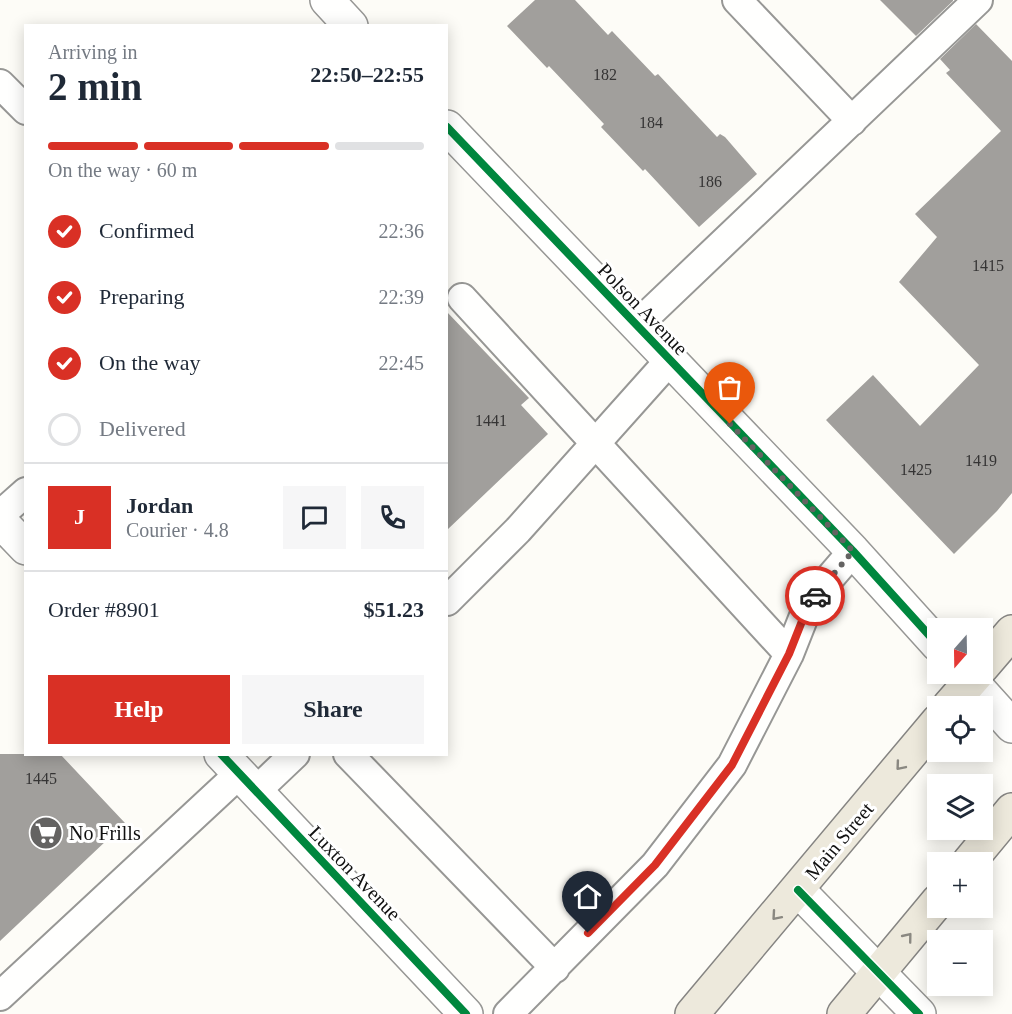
<!DOCTYPE html>
<meta charset="utf-8">
<style>
body{margin:0;font-family:"Times New Roman",serif;background:#f6f6f7;color:#1f2937;height:100vh;display:flex;flex-direction:column;font-size:22px;white-space:nowrap}
*{box-sizing:border-box;margin:0}
p{font-size:20px;color:#747a83}
.icon{flex:none;width:33px;height:33px;fill:none;stroke:currentColor;stroke-width:2;stroke-linecap:round;stroke-linejoin:round}
.map{position:relative;flex:1;overflow:hidden}
.sheet{position:absolute;left:24px;top:24px;width:424px;height:732px;display:flex;flex-direction:column;background:#fff;border-radius:0px;box-shadow:0 3px 15px #0003}
.sheet>*{flex:none}
.needle{width:39px;rotate:200deg}
.fabs{position:absolute;left:927px;top:618px;display:grid;gap:12px}
.fabs a{display:grid;place-items:center;width:66px;height:66px;border-radius:0px;background:#fff;box-shadow:0 3px 15px #0003;font-size:30px}
.pin{position:absolute;display:grid;place-items:center;width:51px;height:51px;color:#fff;margin:-62px -26px;border-radius:50% 50% 50% 0;rotate:-45deg;box-shadow:0 0 6px #0007}
.pin .icon{rotate:45deg}
.courier{position:absolute;display:grid;place-items:center;width:60px;height:60px;margin:-30px;border:4px solid #d93025;border-radius:50%;background:#fff;color:#222;box-shadow:0 2px 8px #0007}
.head em{font-style:normal;font-weight:700}
.head div{display:flex;flex-direction:column-reverse}
.head{display:flex;align-items:center;justify-content:space-between;height:102px;padding:0 24px}
h1{font-size:39px;font-weight:700;line-height:45px}
.bar{display:grid;grid-template-columns:repeat(4,1fr);gap:9px 6px;align-content:center;height:72px;padding:0 24px}
.bar i{height:8px;border-radius:4px;background:#e0e1e3}
.bar .current{background:#d93025}
.bar p{grid-column:span 4}
.line{display:flex;align-items:center;gap:15px;padding:0 24px;border-top:2px solid #e0e1e3}
.line div{flex:1}
.round{display:grid;place-items:center;flex:none;width:63px;height:63px;border-radius:0px;background:#f6f6f7}
ol{padding:0 24px;list-style:none}
li{display:flex;align-items:center;gap:18px;height:66px}
li p{margin-inline-start:auto}
li .icon{padding:6px;border-radius:50%;background:#d93025;color:#fff;stroke-width:4}
li:last-child{color:#747a83}
li i{width:33px;height:33px;border:3px solid #e0e1e3;border-radius:50%}
.button{display:flex;gap:12px;margin-top:auto;padding:12px 24px}
.button a{flex:1;height:69px;border-radius:0px;background:#d93025;color:#fff;font-size:24px;font-weight:700;line-height:69px;text-align:center}
.button a+a{background:#f6f6f7;color:#1f2937}
.map>svg:first-child{display:block}
.building{fill:#a19f9c}
.lines{fill:none;stroke-linecap:round;stroke-linejoin:round}
.lane-casing{stroke:#979795;stroke-width:32}
.street-casing{stroke:#979795;stroke-width:36}
.primary-casing{stroke:#858482;stroke-width:36}
.lane{stroke:#fffffe;stroke-width:28}
.street{stroke:#fffffe;stroke-width:33}
.primary{stroke:#ede9dc;stroke-width:33}
.cycleway-casing{stroke:#fff;stroke-width:11}
.cycleway{stroke:#00873e;stroke-width:8}
.oneway{stroke:#8a8881}
.done{stroke:#646362;stroke-width:6;stroke-dasharray:0 10.8}
.route{stroke:#d93025;stroke-width:8}
.labels{text-anchor:middle;dominant-baseline:central;stroke-width:6;stroke-linejoin:round;paint-order:stroke}
.number-label{font-size:16px;fill:#353434}
.street-label{font-size:20px;fill:#111;stroke:#fff}
.poi-label{font-size:20px;fill:#111;stroke:#fff;text-anchor:start}
</style>
<div class="map">
<svg width="1012" height="1014" viewBox="0 0 1012 1014">
<rect width="100%" height="100%" fill="#fdfcf7"/>
<!-- building -->
<path class="building" d="M535 0H575L608 35 612 31 655 76 658 74 717 137 720 134 725 137 757 174 699 227 645 169 643 171 601 127 604 124 549 66 547 68 507 26Z
M880 0H953V1L916 36Z
M976 24 1012 61V493L997 511 954 554 826 420 873 375 920 426 979 365 899 282 937 237 915 214 1001 131 946 73 950 70 940 59Z
M447 312 529 398 521 405 548 434 447 530Z
M0 754H60L125 823 0 941Z"/>
<g class="lines">
<defs>
<path id="lane" d="M737 0 852 121
M0 84 26 110
M462 298 789 654
M636 326 978 0
M0 515 26 492
M447 601 518 530 669 361
M348 754 555 968
M255 792 295 754
M0 996 239 774
M508 1014 655 865 732 765 789 654 810 601 853 551"/>
<path id="street" d="M327 0 351 26
M447 127 853 551 938 645
M0 521 26 548
M965 674 1012 726
M221 754 466 1014
M798 890 919 1014"/>
<path id="primary" d="M982 667 1012 632
M949 706 977 674
M969 862 1012 810
M692 1014 938 721
M844 1014 938 901"/>
</defs>
<!-- lane casing -->
<use href="#lane" class="lane-casing"/>
<!-- street casing -->
<use href="#street" class="street-casing"/>
<!-- primary casing -->
<use href="#primary" class="primary-casing"/>
<!-- lane -->
<use href="#lane" class="lane"/>
<!-- street -->
<use href="#street" class="street"/>
<!-- primary -->
<use href="#primary" class="primary"/>
<defs>
<path id="cycleway" d="M447 127 853 551 938 645
M221 754 466 1014
M798 890 919 1014"/>
</defs>
<!-- cycleway casing -->
<use href="#cycleway" class="cycleway-casing"/>
<!-- cycleway -->
<use href="#cycleway" class="cycleway"/>
</g>
<!-- one-way arrows -->
<defs><path id="oneway-chevron" d="M-2-3.5L2.5 0L-2 3.5" fill="none" stroke-width="1.6" stroke-linecap="round" stroke-linejoin="round" transform="scale(1.5)"/></defs>
<g class="oneway">
<use href="#oneway-chevron" transform="translate(900 766) rotate(130)"/>
<use href="#oneway-chevron" transform="translate(776 916) rotate(131)"/>
<use href="#oneway-chevron" transform="translate(908 937) rotate(-51)"/>
</g>
<g class="lines">
<!-- done -->
<path class="done" d="M730 424 853 551 815 596"/>
<!-- route -->
<path class="route" d="M588 933 655 865 732 765 789 654 810 601 815 596"/>
</g>
<!-- icons -->
<defs>
<symbol id="supermarket-disc" viewBox="-11 -11 22 22"><circle r="9.5" fill="#646362" stroke="#fff"/><path d="M-6-5.5h2.5l.6 2H6L4.5 2H-2.5L-4.4-4H-6ZM-1.5 3.2a1.3 1.3 0 1 0 .1 0ZM3 3.2a1.3 1.3 0 1 0 .1 0Z" fill="#fff"/></symbol>
</defs>
<g fill-rule="evenodd">
<use href="#supermarket-disc" x="27" y="814" width="38" height="38"/>
</g>
<g class="labels">
<!-- number labels -->
<g class="number-label">
<text x="605" y="74">182</text>
<text x="651" y="122">184</text>
<text x="710" y="181">186</text>
<text x="988" y="265">1415</text>
<text x="491" y="420">1441</text>
<text x="981" y="460">1419</text>
<text x="916" y="469">1425</text>
<text x="41" y="778">1445</text>
</g>
<!-- street labels -->
<g class="street-label">
<text transform="translate(643 309) rotate(46)">Polson Avenue</text>
<text transform="translate(839 841) rotate(-50)">Main Street</text>
<text transform="translate(355 873) rotate(46)">Luxton Avenue</text>
</g>
<!-- poi labels -->
<g class="poi-label">
<text x="69" y="833">No Frills</text>
</g>
</g>
</svg>
<div class="fabs">
<a><svg class="needle" viewBox="-14 -14 28 28"><path d="M0-13l5 13h-10z" fill="#e53935"/><path d="M0 13l5-13h-10z" fill="#747a83"/></svg></a>
<a><svg class="icon" aria-label="locate" viewBox="0 0 24 24"><circle cx="12" cy="12" r="6"/><path d="M12 2v4M12 18v4M2 12h4M18 12h4"/></svg></a>
<a><svg class="icon" aria-label="layers" viewBox="0 0 24 24"><path d="M12 4l9 5-9 5-9-5zM3 14l9 5 9-5"/></svg></a>
<a>+</a>
<a>−</a>
</div>
<div class="pin" style="left:730px;top:424px;background:#ea580c"><svg class="icon" aria-label="bag" viewBox="0 0 24 24"><path d="M5 8h14l-1 12H6zM9 8a3 3 0 0 1 6 0"/></svg></div>
<div class="pin" style="left:588px;top:933px;background:#1f2937"><svg class="icon" aria-label="home" viewBox="0 0 24 24"><path d="M3 11l9-7 9 7M6 9v11h12V9"/></svg></div>
<div class="courier" style="left:815px;top:596px"><svg class="icon" aria-label="car" viewBox="0 0 24 24"><path d="M5 17H2v-5l4-1 3-4h7l3 4 3 1v5h-3M9 17h6M6 11h13"/><circle cx="7" cy="17" r="2"/><circle cx="17" cy="17" r="2"/></svg></div>
<section class="sheet">
<div class="head"><div><h1>2 min</h1><p>Arriving in</p></div><em>22:50–22:55</em></div>
<div class="bar"><i class="current"></i><i class="current"></i><i class="current"></i><i></i><p>On the way · 60 m</p></div>
<ol>
<li><svg class="icon" aria-label="check" viewBox="0 0 24 24"><path d="M5 12l5 5 9-10"/></svg>Confirmed<p>22:36</p></li>
<li><svg class="icon" aria-label="check" viewBox="0 0 24 24"><path d="M5 12l5 5 9-10"/></svg>Preparing<p>22:39</p></li>
<li><svg class="icon" aria-label="check" viewBox="0 0 24 24"><path d="M5 12l5 5 9-10"/></svg>On the way<p>22:45</p></li>
<li><i></i>Delivered</li>
</ol>
<div class="line" style="height:108px"><b class="round" style="background:#d93025;color:#fff">J</b><div><b>Jordan</b><p>Courier · 4.8</p></div><a class="round"><svg class="icon" aria-label="chat" viewBox="0 0 24 24"><path d="M4 5h16v11H9l-5 4z"/></svg></a><a class="round"><svg class="icon" aria-label="phone" viewBox="0 0 24 24"><path d="M5 4h4l2 5-3 2q2 4 5 5l2-3 5 2v4C11 20 4 13 5 4z"/></svg></a></div>
<div class="line" style="height:78px"><div>Order #8901</div><b>$51.23</b></div>
<div class="button"><a>Help</a><a>Share</a></div>
</section>
</div>
